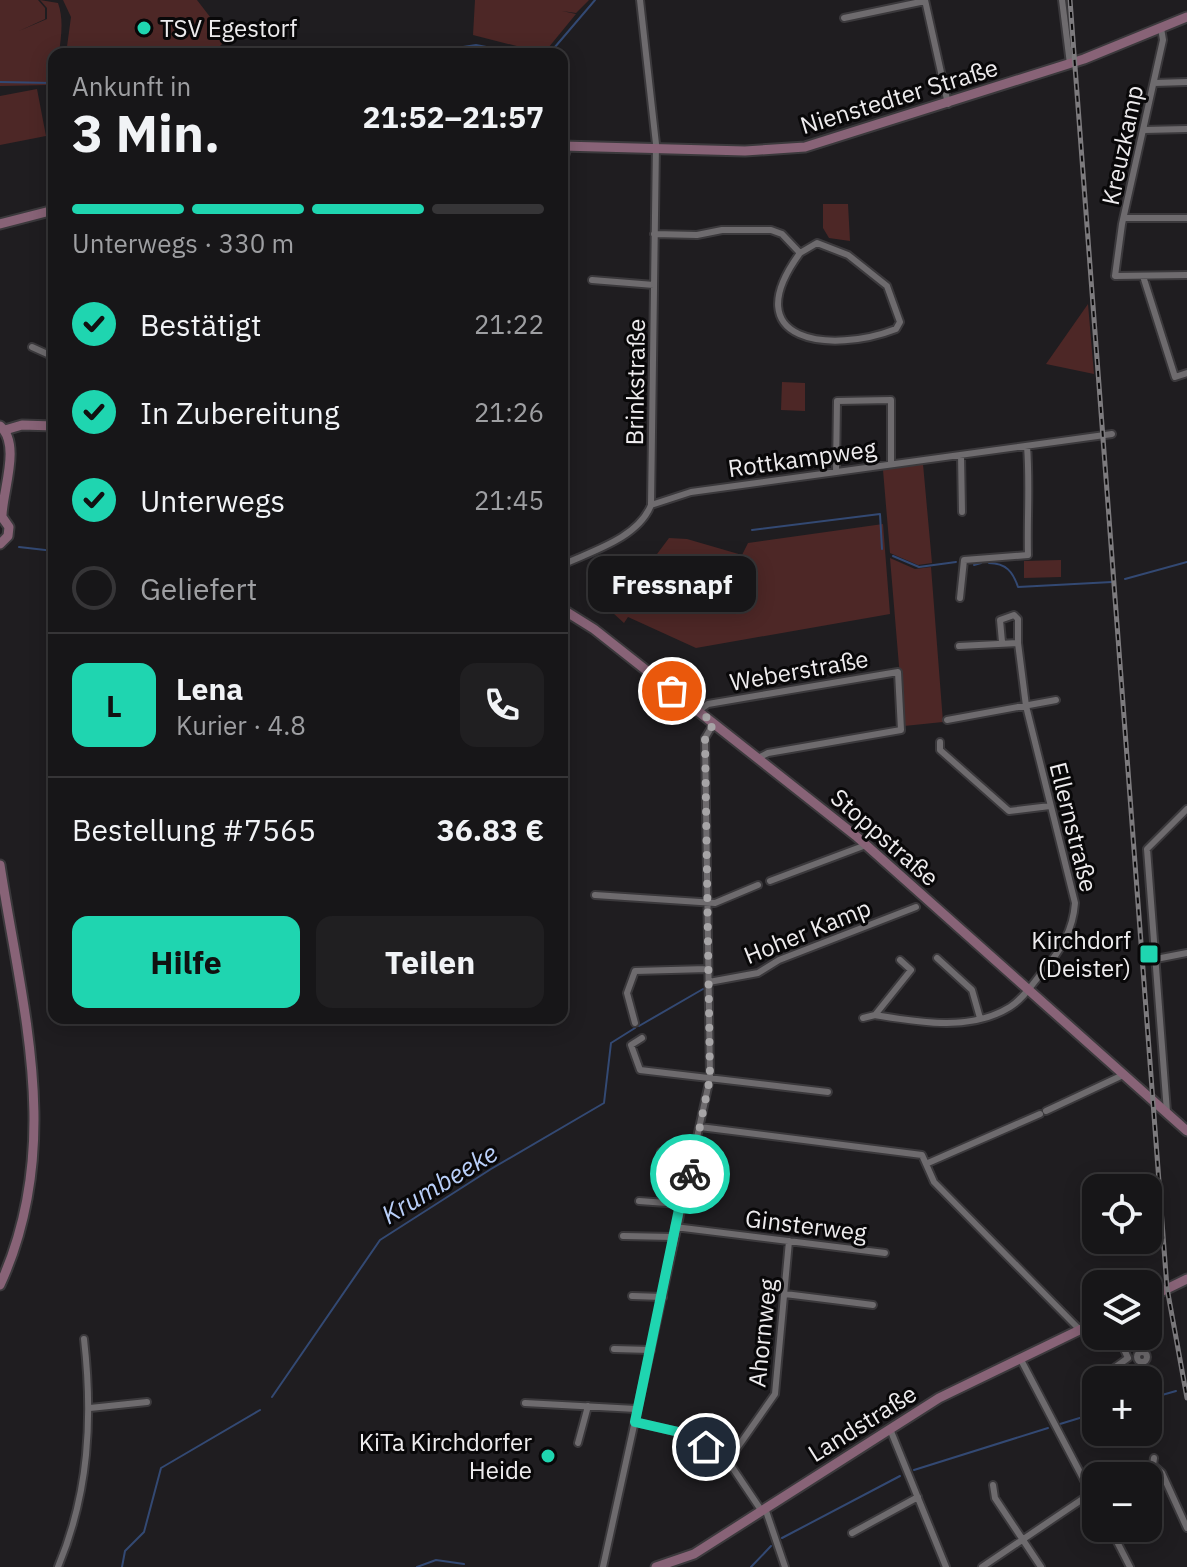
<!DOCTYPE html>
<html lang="de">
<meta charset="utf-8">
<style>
body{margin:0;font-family:"IBM Plex Sans",sans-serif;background:#201f21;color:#f1f3f6;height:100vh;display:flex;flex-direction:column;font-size:30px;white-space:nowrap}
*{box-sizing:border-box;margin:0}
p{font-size:26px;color:#9e9fa2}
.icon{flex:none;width:44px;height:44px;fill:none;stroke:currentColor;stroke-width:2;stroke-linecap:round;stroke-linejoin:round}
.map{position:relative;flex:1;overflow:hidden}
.details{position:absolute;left:48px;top:48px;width:520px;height:976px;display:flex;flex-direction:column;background:#171618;border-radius:16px;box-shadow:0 4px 20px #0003,0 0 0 2px #363537}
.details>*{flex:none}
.fabs{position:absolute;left:1082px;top:1174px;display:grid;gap:16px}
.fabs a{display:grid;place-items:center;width:80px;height:80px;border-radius:16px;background:#171618;box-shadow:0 4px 20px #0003,0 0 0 2px #363537;font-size:40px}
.pin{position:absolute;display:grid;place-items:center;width:68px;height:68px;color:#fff;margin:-34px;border:4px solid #fff;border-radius:50%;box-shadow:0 2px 8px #0007}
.courier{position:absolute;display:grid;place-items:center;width:80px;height:80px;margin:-40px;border:6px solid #1fd5b0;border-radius:50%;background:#fff;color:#222;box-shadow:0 2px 10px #0007}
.bubble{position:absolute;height:56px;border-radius:16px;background:#171618;box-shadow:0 4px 20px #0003,0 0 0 2px #363537;font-size:26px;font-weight:700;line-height:56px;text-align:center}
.headline em{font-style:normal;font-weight:700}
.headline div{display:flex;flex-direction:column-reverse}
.headline{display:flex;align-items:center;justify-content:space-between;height:136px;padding:0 24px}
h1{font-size:52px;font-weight:700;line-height:60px}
.bar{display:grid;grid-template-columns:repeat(4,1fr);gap:12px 8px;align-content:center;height:96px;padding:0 24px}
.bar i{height:10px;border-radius:6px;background:#363537}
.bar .on{background:#1fd5b0}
.bar p{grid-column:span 4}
.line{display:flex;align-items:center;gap:20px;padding:0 24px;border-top:2px solid #363537}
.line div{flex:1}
.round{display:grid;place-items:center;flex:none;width:84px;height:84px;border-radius:16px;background:#201f21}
ol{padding:0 24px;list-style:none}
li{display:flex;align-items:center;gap:24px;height:88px}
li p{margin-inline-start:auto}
li .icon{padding:8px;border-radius:50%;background:#1fd5b0;color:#111;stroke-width:4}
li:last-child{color:#9e9fa2}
li i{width:44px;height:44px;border:4px solid #363537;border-radius:50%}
.primary-button{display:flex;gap:16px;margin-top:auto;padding:16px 24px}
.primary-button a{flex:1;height:92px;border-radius:16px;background:#1fd5b0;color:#111;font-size:32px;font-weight:700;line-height:92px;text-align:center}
.primary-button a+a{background:#201f21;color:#f1f3f6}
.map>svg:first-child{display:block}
.green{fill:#4d2726}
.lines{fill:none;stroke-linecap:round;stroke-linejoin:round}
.stream{stroke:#334973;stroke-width:2}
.street-casing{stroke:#3b393c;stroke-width:10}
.secondary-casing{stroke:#3b393c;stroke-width:13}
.street{stroke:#6e6b6e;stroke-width:6}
.secondary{stroke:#886377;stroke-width:9}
.rail-casing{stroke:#7c7a7d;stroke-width:5}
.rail{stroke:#090809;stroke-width:2;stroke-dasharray:6;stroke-linecap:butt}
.done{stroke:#a6a4a6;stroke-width:8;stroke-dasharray:0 14.4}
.route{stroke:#1fd5b0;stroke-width:10}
.poi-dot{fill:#1fd5b0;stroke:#090809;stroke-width:3}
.labels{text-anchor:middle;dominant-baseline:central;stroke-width:6;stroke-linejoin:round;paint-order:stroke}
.poi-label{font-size:24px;fill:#eeecee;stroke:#090809;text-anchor:end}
.street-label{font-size:24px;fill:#eeecee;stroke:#090809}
.water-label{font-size:26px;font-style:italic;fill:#b9cff9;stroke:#090809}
</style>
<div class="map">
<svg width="1187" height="1567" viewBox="0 0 1187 1567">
<rect width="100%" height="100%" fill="#1f1d20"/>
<!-- green -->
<path class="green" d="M0 0H38L45 8V19L19 31 47 19V8L40 0 58 3C64 20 61 36 59 54H54V82L49 85 0 86Z
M63 0H197L227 39 212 54H66L71 17Z
M475 0H589L576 13 562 11 576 14 544 53 473 35Z
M37 89 46 136 0 145V96Z
M823 204H848L850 241 829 238 823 228Z
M1088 304 1094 374 1046 364Z
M782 382 805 383V411L781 410Z
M923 464 932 563 918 565 890 553 883 470Z
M883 524 890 614 696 648 628 617 624 623 613 613 669 538 687 539 742 555 748 543Z
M890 558 915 569 931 567 943 722 904 726Z
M1061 560V577L1024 578V561Z"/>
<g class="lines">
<!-- stream -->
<path class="stream" d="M418 54 476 45 523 54
M549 54 595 0
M0 82 52 83
M752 530 880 514 882 549
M19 547 54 551
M893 556 919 567 956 562
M989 563C1006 563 1013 572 1018 587L1112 582
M974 565 981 563
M1125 579 1187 562
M639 1026 703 989
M272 1397 380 1240 491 1169 604 1103 611 1043 635 1028
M1148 1399 1176 1391
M1060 1424 1096 1413
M914 1470 1048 1428
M782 1538 900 1476
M122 1567 125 1551 144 1532 161 1468 260 1410
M417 1567 436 1560 464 1564
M751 1567 771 1546"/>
<defs>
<path id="street" d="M925 0 948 104
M1062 0 1070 64
M844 18 925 1
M1161 28 1163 40 1122 224 1115 276 1187 275
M1154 83 1187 82
M1144 130 1187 129
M562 166 568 146
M1124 218H1187
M654 234 697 235 722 230H771L782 234 800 253 817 243 848 255 887 286 900 322 896 329C832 354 734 343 800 253
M1143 276 1175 377 1187 373
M592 280 654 285
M32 347 54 357
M961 455 962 512
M836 472 837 401 891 400V464
M651 505 691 492 1112 434
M562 565C592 551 638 538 651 505L656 144 640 0
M960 598 964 560 1028 555C1027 518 1030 483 1027 446
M1002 642 1000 620 1014 615 1018 619V643
M698 711 708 704 898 672 901 730 768 753 758 758
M947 720 1056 700
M940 742V750L1009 811 1050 806
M770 881 866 845
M595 895 715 903 758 885
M937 958 972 990 980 1018
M1156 959 1187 953
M709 982 758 973 779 960 916 907
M875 1015 911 970 900 960
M863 1018 875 1015C918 1022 970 1032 1010 1007 1024 998 1033 983 1044 970 1061 950 1073 930 1075 903L1026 706 1018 643 959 646
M635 1023 627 993 635 971 707 969
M642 1038 631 1045 640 1070 828 1092
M1046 1111 1123 1075
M1167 1112 1147 849 1187 809
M700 1127 922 1155 934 1182 1080 1330
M661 1152 694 1155
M928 1163 1040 1114
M639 1201 681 1204
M675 1227 885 1253
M623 1236 673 1237
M785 1294 873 1305
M632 1296 663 1297
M1118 1336 1128 1358
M614 1349 651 1350
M1137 1357a5 5 0 1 1 10 0a5 5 0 1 1-10 0Z
M1020 1358 1096 1503
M1110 1371 1128 1358
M525 1403 636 1409
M90 1408 147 1402
M635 1422 683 1433 728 1461 761 1510
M890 1429 946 1567
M578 1443 588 1406
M728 1461 775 1394 789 1241
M1153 1465 1162 1473 1187 1528
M1128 1476 1153 1465 1154 1458
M993 1485 995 1498 1041 1567
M765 1508 785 1567
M1110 1528 1130 1567
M852 1533 918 1497
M58 1567C89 1493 93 1418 84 1339
M603 1567 710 1078 705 738 714 723
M982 1567 1096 1490"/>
<path id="secondary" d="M562 146 745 151 805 147 1084 59 1187 17
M0 224 54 210
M0 426C21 444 3 489 2 515
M5 430 22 425 54 426
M0 514 9 527 8 536 0 544
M562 609 594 629 856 836 1187 1131
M0 865C22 1009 64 1145 0 1285
M1148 1298 1187 1279
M656 1567 694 1554 939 1398 1096 1322"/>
</defs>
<!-- street casing -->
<use href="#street" class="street-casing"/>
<!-- secondary casing -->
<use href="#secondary" class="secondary-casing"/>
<!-- street -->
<use href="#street" class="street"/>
<!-- secondary -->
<use href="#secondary" class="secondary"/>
<defs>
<path id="rail" d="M1070 0 1167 1288 1187 1398"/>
</defs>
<!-- rail casing -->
<use href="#rail" class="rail-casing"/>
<!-- rail -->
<use href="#rail" class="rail"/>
</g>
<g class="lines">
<!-- done -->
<path class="done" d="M672 691 714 723 705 738 710 1078 690 1174"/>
<!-- route -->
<path class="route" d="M690 1174 679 1209 635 1422 683 1433 706 1447"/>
</g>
<!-- markers -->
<g class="poi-dot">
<circle cx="144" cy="28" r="8"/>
<rect x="1139" y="944" width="20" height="20" rx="4"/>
<circle cx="548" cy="1456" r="8"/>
</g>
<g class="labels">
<!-- poi labels -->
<g class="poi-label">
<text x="160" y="28" text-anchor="start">TSV Egestorf</text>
<text x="1131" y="940">Kirchdorf<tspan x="1131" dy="28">(Deister)</tspan></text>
<text x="532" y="1442">KiTa Kirchdorfer<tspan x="532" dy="28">Heide</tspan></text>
</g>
<!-- street labels -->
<g class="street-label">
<text transform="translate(899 96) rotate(-17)">Nienstedter Straße</text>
<text transform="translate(1122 145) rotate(-78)">Kreuzkamp</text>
<text transform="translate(635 382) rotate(-89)">Brinkstraße</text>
<text transform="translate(802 458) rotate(-8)">Rottkampweg</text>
<text transform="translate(799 670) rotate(-10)">Weberstraße</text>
<text transform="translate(1074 827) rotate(76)">Ellernstraße</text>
<text transform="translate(885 837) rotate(41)">Stoppstraße</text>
<text transform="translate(807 931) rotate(-22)">Hoher Kamp</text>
<text transform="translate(806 1225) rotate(7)">Ginsterweg</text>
<text transform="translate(762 1333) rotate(-84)">Ahornweg</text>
<text transform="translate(862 1423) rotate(-32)">Landstraße</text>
</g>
<!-- water labels -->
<g class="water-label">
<text transform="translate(439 1183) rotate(-31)">Krumbeeke</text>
</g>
</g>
</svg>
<div class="fabs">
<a><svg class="icon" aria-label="locate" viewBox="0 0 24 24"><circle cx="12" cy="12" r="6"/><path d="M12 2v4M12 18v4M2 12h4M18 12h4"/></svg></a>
<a><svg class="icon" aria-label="layers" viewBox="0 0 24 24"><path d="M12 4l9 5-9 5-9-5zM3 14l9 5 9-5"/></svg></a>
<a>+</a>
<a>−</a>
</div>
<div class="pin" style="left:672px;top:691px;background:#ea580c"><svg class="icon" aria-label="bag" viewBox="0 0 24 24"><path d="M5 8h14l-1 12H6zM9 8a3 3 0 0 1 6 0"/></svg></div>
<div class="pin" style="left:706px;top:1447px;background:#1f2937"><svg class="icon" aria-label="home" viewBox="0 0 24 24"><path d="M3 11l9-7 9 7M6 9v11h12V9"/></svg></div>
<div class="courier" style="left:690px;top:1174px"><svg class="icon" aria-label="bike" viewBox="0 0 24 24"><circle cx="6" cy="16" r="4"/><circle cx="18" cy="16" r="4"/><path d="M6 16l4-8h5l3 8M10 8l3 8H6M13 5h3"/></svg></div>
<div class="bubble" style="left:588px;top:556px;width:168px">Fressnapf</div>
<section class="details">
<div class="headline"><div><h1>3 Min.</h1><p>Ankunft in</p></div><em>21:52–21:57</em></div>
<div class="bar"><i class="on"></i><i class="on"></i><i class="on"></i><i></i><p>Unterwegs · 330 m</p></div>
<ol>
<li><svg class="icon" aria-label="check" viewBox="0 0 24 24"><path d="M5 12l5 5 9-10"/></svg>Bestätigt<p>21:22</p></li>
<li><svg class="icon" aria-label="check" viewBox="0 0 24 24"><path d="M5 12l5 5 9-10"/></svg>In Zubereitung<p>21:26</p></li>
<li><svg class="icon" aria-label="check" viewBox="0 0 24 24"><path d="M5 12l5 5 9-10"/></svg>Unterwegs<p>21:45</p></li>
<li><i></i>Geliefert</li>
</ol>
<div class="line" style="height:144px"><b class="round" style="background:#1fd5b0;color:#111">L</b><div><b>Lena</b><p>Kurier · 4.8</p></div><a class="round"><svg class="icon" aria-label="phone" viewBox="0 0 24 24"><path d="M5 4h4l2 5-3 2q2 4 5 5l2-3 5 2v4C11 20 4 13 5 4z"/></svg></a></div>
<div class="line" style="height:104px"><div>Bestellung #7565</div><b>36.83 €</b></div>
<div class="primary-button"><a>Hilfe</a><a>Teilen</a></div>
</section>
</div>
